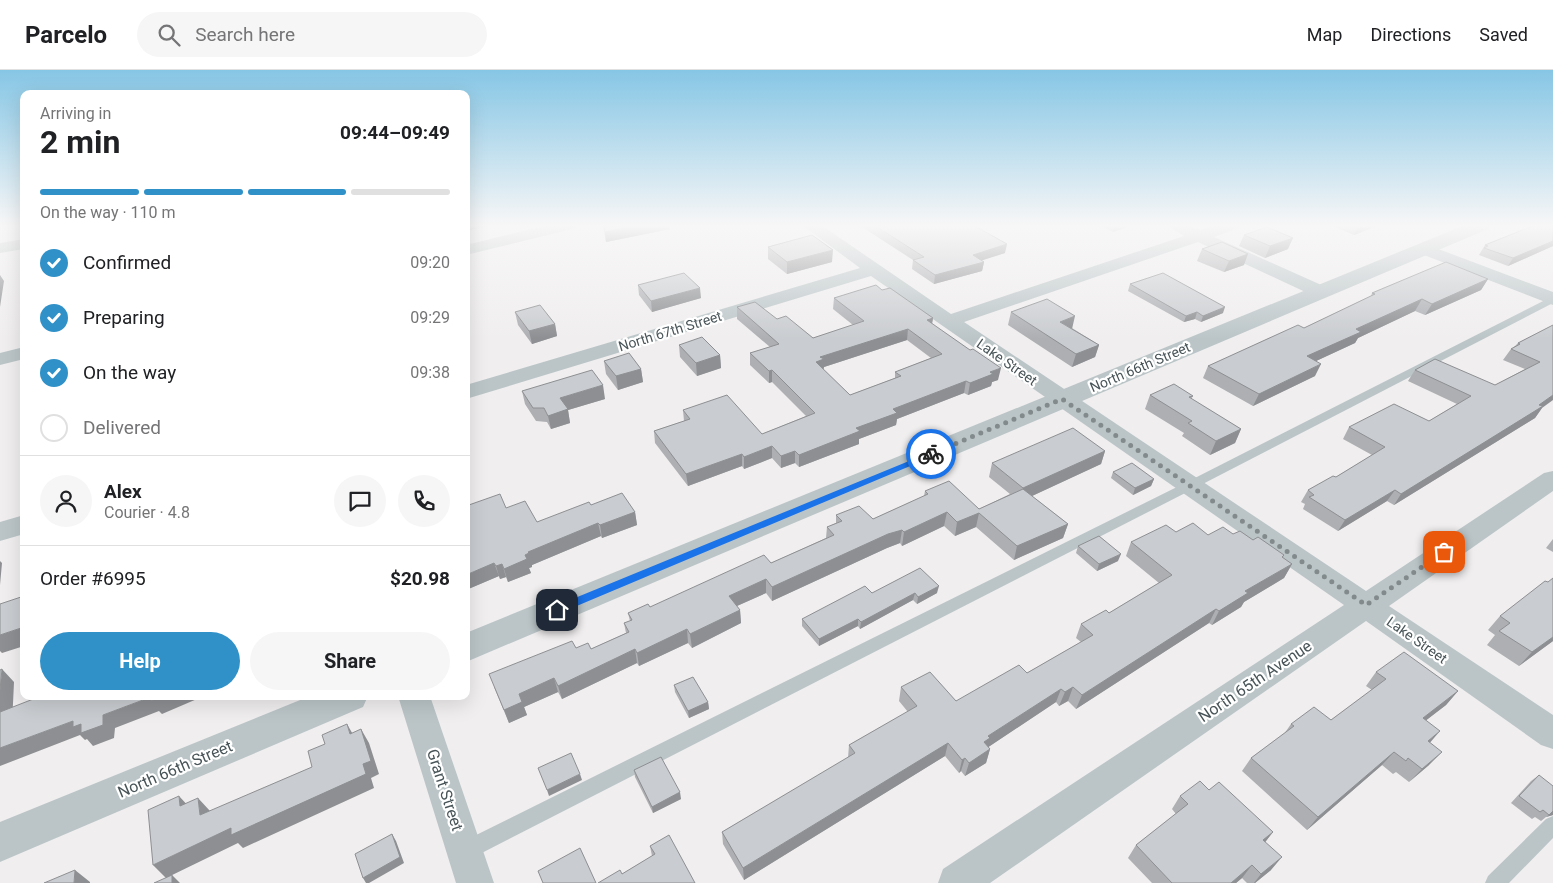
<!DOCTYPE html>
<meta charset="utf-8">
<style>
body{margin:0;font-family:Roboto,sans-serif;background:#f6f6f6;color:#202124;height:100vh;display:flex;flex-direction:column;font-size:19px;white-space:nowrap}
*{box-sizing:border-box;margin:0}
p{font-size:16px;color:#757577}
.icon{flex:none;width:28px;height:28px;fill:none;stroke:currentColor;stroke-width:2;stroke-linecap:round;stroke-linejoin:round}
.map{position:relative;flex:1;overflow:hidden}
.side{position:absolute;left:20px;top:20px;width:450px;height:610px;display:flex;flex-direction:column;background:#fff;border-radius:10px;box-shadow:0 5px 20px #0002}
.side>*{flex:none}
.pin{position:absolute;display:grid;place-items:center;width:42px;height:42px;color:#fff;margin:-21px;border-radius:10px;box-shadow:0 2px 8px #0006}
.courier{position:absolute;display:grid;place-items:center;width:50px;height:50px;margin:-25px;border:4px solid #1a73e8;border-radius:50%;background:#fff;color:#222;box-shadow:0 1px 6px #0007}
.head em{font-style:normal;font-weight:700}
.head div{display:flex;flex-direction:column-reverse}
.head{display:flex;align-items:center;justify-content:space-between;height:85px;padding:0 20px}
h1{font-size:32px;font-weight:700;line-height:38px}
.bar{display:grid;grid-template-columns:repeat(4,1fr);gap:8px 5px;align-content:center;height:60px;padding:0 20px}
.bar i{height:6px;border-radius:4px;background:#e0e0e0}
.bar .selected{background:#3091c8}
.bar p{grid-column:span 4}
.line{display:flex;align-items:center;gap:12px;padding:0 20px;border-top:1px solid #e0e0e0}
.line div{flex:1}
.round{display:grid;place-items:center;flex:none;width:52px;height:52px;border-radius:26px;background:#f6f6f6}
ol{padding:0 20px;list-style:none}
li{display:flex;align-items:center;gap:15px;height:55px}
li p{margin-inline-start:auto}
li .icon{padding:5px;border-radius:50%;background:#3091c8;color:#fff;stroke-width:4}
li:last-child{color:#757577}
li i{width:28px;height:28px;border:2px solid #e0e0e0;border-radius:50%}
.primary-button{display:flex;gap:10px;margin-top:auto;padding:10px 20px}
.primary-button a{flex:1;height:58px;border-radius:30px;background:#3091c8;color:#fff;font-size:20px;font-weight:700;line-height:58px;text-align:center}
.primary-button a+a{background:#f6f6f6;color:#202124}
header{display:flex;align-items:center;gap:30px;box-sizing:border-box;height:70px;padding:0 25px;background:#fff;border-bottom:1px solid #e0e0e0}
header strong{font-size:24px}
nav{display:flex;gap:28px;margin-inline-start:auto;font-size:18px}
.search{width:350px;height:45px;background:#f6f6f6;display:flex;align-items:center;gap:12px;box-sizing:border-box;padding:0 18px;border-radius:28px;color:#757577;font-size:19px}
.map>svg:first-child{display:block}
.lines{fill:none;stroke-linecap:round;stroke-linejoin:round}
.service{fill:#bbc5c8;fill-rule:evenodd}
.minor{fill:#bbc5c8;fill-rule:evenodd}
.tertiary{fill:#bbc5c8;fill-rule:evenodd}
.wall{fill:#adafb3;fill-rule:evenodd}
.shaded-wall{fill:#8d8f92}
.building{fill:#c9ccd0;stroke:#8d8f92;fill-rule:evenodd}
.route{fill:#1a73e8}
.done{stroke:#838a8c;stroke-width:5;stroke-dasharray:0 9}
.labels{text-anchor:middle;dominant-baseline:central;stroke-width:4.5;stroke-linejoin:round;paint-order:stroke}
.street-label{font-size:14px;fill:#485458;stroke:#fff}
.near-street-label{font-size:16px;fill:#485458;stroke:#fff}
</style>
<header>
<strong>Parcelo</strong>
<div class="search"><svg class="icon" aria-label="search" viewBox="0 0 24 24"><circle cx="10" cy="10" r="6"/><path d="M15 15l6 6"/></svg>Search here</div>
<nav><a>Map</a><a>Directions</a><a>Saved</a></nav>
</header>
<div class="map">
<svg width="1553" height="813" viewBox="0 0 1553 813">
<rect width="100%" height="100%" fill="#f0eeee"/>
<g class="lines">
<!-- service -->
<path class="service" d="M1553 226V233L1195 418 472 788 465 790 458 788 456 781 458 774 1187 412Z
M1553 746V768L1509 813H1485L1488 806 1546 749Z"/>
<!-- minor -->
<path class="minor" d="M548 155H578L576 158 466 185V175Z
M802 155H821L951 244 1184 166 1167 155H1189L1200 160 1215 155H1240L1238 158 1214 167 1328 218 1330 222 1328 226H1314L1198 172 964 252 1366 521 1544 403 1553 401V421L1389 536 1553 645V679L1541 675 1366 551 990 813H938L943 799 1344 535 871 206 466 329V315L860 198Z
M24 169V179L0 183V173Z
M1425 174 1553 222V235L1419 183 1416 179 1419 175Z
M24 277V289L0 295V283Z
M24 445V464L0 471V452Z
M398 626H430L494 813H456Z"/>
<!-- tertiary -->
<path class="tertiary" d="M1465 155H1491L1488 159 466 592V563Z
M310 626H368L363 637 0 792V752Z"/>
</g>
<!-- wall -->
<path class="wall" d="M603 155H670V159L606 172Z
M859 155H973L1005 183 981 190 984 192 982 201 934 214 912 199 913 190Z
M1099 155H1133L1113 162Z
M1330 155H1379L1354 165Z
M1553 155V176L1508 196 1479 185 1485 175Z
M1244 165 1288 179 1265 188 1239 176Z
M768 177 832 192 787 204 768 189Z
M1202 179 1244 195 1224 202 1197 191Z
M1488 209 1481 220 1425 245 1415 241 1358 268 1355 273 1316 291 1315 306 1253 336 1203 308 1208 296 1304 258 1371 226 1372 223Z
M1130 214 1223 243 1201 252 1195 249 1184 252 1128 221Z
M638 215 701 228 652 242 639 225Z
M882 220 933 248 932 253 998 310 992 312 991 316 968 325 964 323 897 349 896 355 859 369V374L799 397 795 393 781 398 772 388 744 399 742 396 688 416 655 373 654 361 684 351 683 340 762 364 806 346 772 312 769 313 750 295V283L770 277 737 249V237L813 268 853 255 833 239 834 228ZM907 270 931 288 895 302V308L850 325 823 300 824 297Z
M515 242 555 254 557 266 532 274 518 255Z
M1011 242 1072 258 1099 275 1095 287 1072 297 1008 255Z
M1553 255 1542 338 1535 348 1394 435 1387 431 1338 461 1303 439 1305 434 1301 432 1308 420 1336 407 1372 385 1343 369 1349 357 1429 351 1457 334 1408 311 1415 300 1495 315 1525 299 1503 290 1511 279 1515 276 1518 273Z
M679 275 720 285 721 298 697 306 680 287Z
M604 291 641 299 643 312 618 320 606 304Z
M522 321 605 329 568 340 570 353 551 359 547 352 536 351 525 334Z
M1150 325 1193 326 1191 329 1241 359 1235 373 1210 385 1182 366 1184 363 1145 339Z
M1105 381 1101 394 1032 426 1068 454 1063 468 1014 490 976 457 955 466 944 456 902 476 900 473 887 478 772 531 766 523 737 536 740 540 741 553 692 578 688 573 639 596 637 593 562 629 558 622 524 637 527 645 509 653 494 617 576 578 591 579 626 563 624 553 630 551 628 543 650 537 771 493 826 468 827 457 836 453V445L873 449 924 426 925 421 979 439 1010 424 989 407 992 393Z
M1113 402 1154 409 1151 416 1133 425 1111 408Z
M591 435 635 442 637 455 602 468 601 466 532 495V497L529 498 531 503 508 512 506 507 500 509 499 506 466 520 506 438 537 452Z
M1176 462 1208 465 1233 464 1253 470 1284 485 1283 488 1292 494 1284 508 1244 532 1241 537 1212 555 1209 553 1076 639 1068 631 1059 636 1056 632 988 677 990 679 986 693 965 706 961 701 959 703 945 686 744 810 723 774 722 762 848 688 849 675 908 642 899 631 901 617 956 631 1027 603 1081 572 1076 568 1081 554 1109 543 1159 513 1126 486 1131 472Z
M1553 469V482L1546 478Z
M1078 476 1118 491 1097 501 1076 483Z
M1548 512 1553 571 1519 596 1487 575 1495 565 1488 560 1500 546Z
M872 523H937L917 534 913 530 860 559 858 556 819 576 802 556V549Z
M1376 602 1458 621 1446 635 1426 650 1430 673 1429 695 1409 712 1396 702 1393 704 1382 695 1307 760 1242 701 1251 688 1284 664 1291 654 1331 650 1372 620 1366 616Z
M674 615 708 632 709 639 689 648 675 622Z
M634 700 681 729 653 743 635 707Z
M1539 705 1553 745 1546 747 1541 751 1535 747 1532 749 1511 733 1531 711Z
M1209 720 1273 762 1265 772 1271 800 1255 813H1247L1242 808 1236 813H1152L1128 788 1136 775 1176 744 1172 739 1180 726Z
M650 776 695 813 622 804 652 786Z"/>
<!-- shaded-wall -->
<path class="shaded-wall" d="M466 155H492L466 161Z
M640 155H670V159L606 172 605 162Z
M1115 155H1133L1113 162Z
M1359 155H1379L1354 165Z
M1293 168 1288 179 1265 188 1270 176Z
M1553 171V176L1508 196 1513 188Z
M1007 174 1005 183 971 194 973 185Z
M833 180 832 192 787 204V192Z
M1248 184 1244 195 1224 202 1229 191Z
M984 192 982 201 934 214 935 205Z
M0 205 4 211 0 237Z
M1488 209 1481 220 1425 245 1432 234Z
M700 218 701 228 652 242 651 231Z
M1422 229 1415 241 1358 268 1355 273 1301 298 1307 286 1356 259Z
M1225 237 1223 243 1201 252 1203 246Z
M1197 242 1195 249 1184 252 1186 246Z
M1075 246 1072 259 1060 252Z
M933 248 931 260 927 250Z
M555 254 557 266 532 274 529 261Z
M908 259 907 270 824 297 823 301 816 292 820 287Z
M1099 275 1095 287 1072 297 1076 284Z
M720 285 721 298 697 306 696 293Z
M1321 294 1315 306 1253 336 1259 324Z
M1001 298 998 310 992 312 991 316 968 325 970 313 990 302Z
M641 299 643 312 618 320 616 306Z
M772 300V312L769 313V301Z
M966 311 964 323 897 349 896 355 859 369V374L799 397V385L856 358 893 339Z
M603 315 605 329 568 340 570 353 551 359 548 346 560 328Z
M1553 325V330L1542 338 1535 348 1394 435 1401 424Z
M1241 359 1235 373 1210 385 1216 371Z
M772 376V388L744 399V387Z
M795 381V393L781 398V386Z
M1105 381 1101 394 1019 432 1023 418Z
M742 384V396L688 416 686 404Z
M1154 409 1151 416 1133 425 1135 418Z
M1395 420 1387 431 1338 461 1345 450Z
M635 442 637 455 602 468 600 455Z
M947 442 944 456 902 476 904 462Z
M979 443 976 457 955 466 957 452Z
M598 453 601 466 532 495V497L529 498 531 503 508 512 504 499 525 485 528 482Z
M1068 454 1063 468 1014 490 1017 476Z
M902 460 900 473 887 478 772 531V517L888 464Z
M1121 484 1118 491 1097 501 1099 494Z
M0 491 2 493 0 515Z
M494 493 499 506 466 520V505Z
M502 494 506 507 500 509 496 496Z
M1292 494 1284 508 1244 532 1241 537 1212 555 1219 541 1245 521Z
M766 509V523L730 539 729 526Z
M939 516 937 523 917 534 918 527Z
M915 523 913 530 860 559 861 552Z
M1216 539 1209 553 1076 639 1082 625Z
M740 540 741 553 692 578 690 564Z
M858 549V556L819 576V569Z
M24 557V576L2 583 0 581V565Z
M687 559 688 573 639 596 637 583Z
M1553 567V571L1519 596 1532 582Z
M635 579 637 593 562 629 558 616Z
M2 599 14 612 12 655 0 644V620Z
M554 608 558 622 524 637 527 645 509 653 504 640 519 624Z
M1073 617 1068 631 1059 636 1065 622Z
M1061 619 1056 632 987 678 984 672 988 666Z
M1458 621 1446 635 1411 662 1423 648Z
M162 626H204L162 644 159 641 115 658 114 668 93 676 87 669 85 670 80 665 0 696V678L73 651 103 645 151 627Z
M708 632 709 639 689 648 688 641Z
M347 654 355 668 350 664Z
M361 659 369 673 379 704 371 708 374 718 243 778 238 773 166 808 153 795 363 694Z
M1440 661 1428 675V671Z
M948 673 945 686 744 810 743 798Z
M990 679 986 693 965 706 969 693Z
M1394 682 1382 695 1307 760 1318 747Z
M1442 682 1429 695 1409 712 1422 699Z
M965 688 961 701 959 703 962 690Z
M580 704 582 710 549 726 547 720Z
M680 722 681 729 653 743 652 737Z
M179 726 191 739 180 736Z
M198 728 210 741 200 745Z
M1553 741V745L1546 747 1549 745Z
M1273 762 1263 775V770Z
M392 764 396 771 404 793 369 813H366L363 808Z
M1282 787 1271 800 1255 813H1254L1261 804Z
M1252 795 1242 808 1236 813H1231Z
M75 800 90 812V813H74Z
M172 805 180 813H172Z"/>
<!-- building -->
<path class="building" d="M603 155H640L605 162Z
M874 155H973L1007 174 973 185 984 192 935 205 913 190 924 187Z
M1535 155H1553V171L1513 188 1484 178 1488 176 1485 175Z
M1267 157 1293 168 1270 176 1244 165Z
M812 165 833 180 787 192 768 177Z
M1222 172 1248 184 1229 191 1202 179Z
M1446 192 1488 209 1432 234 1422 229 1356 259 1361 262 1307 286 1321 294 1259 324 1208 296 1298 255 1304 258 1375 224 1372 223Z
M684 203 700 218 651 231 638 215Z
M1163 203 1225 237 1203 246 1197 242 1186 246 1130 214Z
M876 215 882 220 890 218 933 248 927 250 970 280 973 279 1001 298 990 302 993 304 970 313 966 311 893 339 897 343 856 358 860 361 799 385 795 381 781 386 772 376 744 387 742 384 686 404 654 361 690 349 683 340 727 325 762 364 815 343 772 300 769 301 750 283 779 274 737 237 755 232 777 249 786 246 813 268 864 251 834 228ZM908 259 942 284 895 302 901 306 850 325 816 292 824 289 820 287Z
M1047 229 1075 246 1060 252 1099 275 1076 284 1011 242Z
M540 235 555 254 529 261 515 242Z
M1553 255V325L1539 335 1543 336 1401 424 1395 420 1345 450 1309 427 1314 425 1308 420 1333 406 1336 407 1385 377 1349 357 1394 334 1429 351 1471 326 1415 300 1435 289 1495 315 1540 292 1511 279 1520 274 1518 273Z
M702 267 720 285 696 293 679 275Z
M629 283 641 299 616 306 604 291Z
M592 300 603 315 560 328 568 339 548 346 544 338H533L522 321Z
M1174 314 1193 326 1189 327 1241 359 1216 371 1188 353 1192 351 1150 325Z
M1073 358 1105 381 1023 418 992 393Z
M1132 393 1154 409 1135 418 1113 402Z
M949 411 979 439 1023 419 1068 454 1017 476 979 443 957 452 947 442 904 462 902 460 888 464 772 517 766 509 729 526 740 540 690 564 687 559 637 583 635 579 558 616 554 608 519 624 522 632 504 640 489 604 572 571 576 578 588 573 591 579 629 562 624 553 632 550 628 543 648 534 650 537 764 485 771 493 834 465 827 457 842 451 836 445 859 436 873 449 928 424 925 421Z
M622 423 635 442 600 455 598 453 528 482 529 483 525 485 527 489 504 499 502 494 496 496 494 493 466 505V436L500 424 506 438 525 431 537 452 589 432 591 435Z
M1193 453 1208 465 1223 457 1233 464 1240 461 1253 470 1258 467 1284 485 1282 487 1292 494 1245 521 1248 523 1219 541 1216 539 1082 625 1073 617 1065 622 1061 619 988 666 990 668 984 672 990 679 969 693 965 688 962 690 948 673 743 798 722 762 855 683 849 675 917 636 901 617 930 602 956 631 1019 595 1027 603 1093 565 1081 554 1106 540 1109 543 1172 505 1131 472 1166 455 1176 462Z
M1099 466 1121 484 1099 494 1078 476Z
M920 498 939 516 918 527 915 523 861 552 858 549 819 569 802 549 865 516 872 523Z
M1553 508V567L1532 582 1499 561 1510 553 1500 546 1545 511 1548 512Z
M24 526V557L0 565V534Z
M1404 582 1458 621 1423 648 1440 661 1428 671 1442 682 1422 699 1408 688 1406 691 1394 682 1318 747 1251 688 1294 656 1291 654 1314 637 1331 650 1386 609 1376 602Z
M2 599 0 620V600Z
M693 607 708 632 688 641 674 615Z
M41 626H162L151 631V627L103 645V655L81 663V654L73 657V651L0 678V642Z
M347 654 350 664 361 659 371 691 363 694 366 704 231 765V758L153 795 148 740 179 726 180 736 198 728 200 745 312 697 308 681 325 674 322 665Z
M571 683 580 704 547 720 538 698Z
M661 687 680 722 652 737 634 700Z
M1539 705 1553 716V741L1549 745 1543 740 1540 742 1519 726Z
M1200 711 1209 720 1219 712 1273 762 1263 770 1282 787 1261 804 1252 795 1231 813H1172L1136 775 1188 734 1180 726Z
M392 764 400 787 363 808 355 784Z
M669 765 695 813H598L620 800 622 804 655 784 650 776Z
M580 778 596 813H543L538 801Z
M75 800 74 813H44Z
M172 805V813H154Z"/>
<!-- sky -->
<linearGradient id="sky" x2="0" y2="1"><stop stop-color="#86c6e5"/><stop offset="0.58" stop-color="#f8f7f7"/><stop offset="1" stop-color="#f8f7f7" stop-opacity="0"/></linearGradient>
<rect width="1553" height="269" fill="url(#sky)"/>
<!-- route -->
<path class="route" d="M931 382H934V386L560 543H553L552 540 553 537Z"/>
<g class="lines">
<!-- done -->
<path class="done" d="M931 384 1062 329 1366 535 1444 482"/>
</g>
<g class="labels">
<!-- street labels -->
<g class="street-label">
<text transform="translate(670 261) rotate(-17)">North 67th Street</text>
<text transform="translate(1007 292) rotate(35)">Lake Street</text>
<text transform="translate(1140 297) rotate(-23)">North 66th Street</text>
<text transform="translate(1417 570) rotate(35)">Lake Street</text>
</g>
<!-- near-street labels -->
<g class="near-street-label">
<text transform="translate(1255 611) rotate(-34)">North 65th Avenue</text>
<text transform="translate(175 699) rotate(-23)">North 66th Street</text>
<text transform="translate(445 720) rotate(72)">Grant Street</text>
</g>
</g>
</svg>
<div class="pin" style="left:1444px;top:482px;background:#ea580c"><svg class="icon" aria-label="bag" viewBox="0 0 24 24"><path d="M5 8h14l-1 12H6zM9 8a3 3 0 0 1 6 0"/></svg></div>
<div class="pin" style="left:557px;top:540px;background:#1f2937"><svg class="icon" aria-label="home" viewBox="0 0 24 24"><path d="M3 11l9-7 9 7M6 9v11h12V9"/></svg></div>
<div class="courier" style="left:931px;top:384px"><svg class="icon" aria-label="bike" viewBox="0 0 24 24"><circle cx="6" cy="16" r="4"/><circle cx="18" cy="16" r="4"/><path d="M6 16l4-8h5l3 8M10 8l3 8H6M13 5h3"/></svg></div>
<section class="side">
<div class="head"><div><h1>2 min</h1><p>Arriving in</p></div><em>09:44–09:49</em></div>
<div class="bar"><i class="selected"></i><i class="selected"></i><i class="selected"></i><i></i><p>On the way · 110 m</p></div>
<ol>
<li><svg class="icon" aria-label="check" viewBox="0 0 24 24"><path d="M5 12l5 5 9-10"/></svg>Confirmed<p>09:20</p></li>
<li><svg class="icon" aria-label="check" viewBox="0 0 24 24"><path d="M5 12l5 5 9-10"/></svg>Preparing<p>09:29</p></li>
<li><svg class="icon" aria-label="check" viewBox="0 0 24 24"><path d="M5 12l5 5 9-10"/></svg>On the way<p>09:38</p></li>
<li><i></i>Delivered</li>
</ol>
<div class="line" style="height:90px"><a class="round"><svg class="icon" aria-label="person" viewBox="0 0 24 24"><circle cx="12" cy="8" r="4"/><path d="M4 21q1-7 8-7t8 7"/></svg></a><div><b>Alex</b><p>Courier · 4.8</p></div><a class="round"><svg class="icon" aria-label="chat" viewBox="0 0 24 24"><path d="M4 5h16v11H9l-5 4z"/></svg></a><a class="round"><svg class="icon" aria-label="phone" viewBox="0 0 24 24"><path d="M5 4h4l2 5-3 2q2 4 5 5l2-3 5 2v4C11 20 4 13 5 4z"/></svg></a></div>
<div class="line" style="height:65px"><div>Order #6995</div><b>$20.98</b></div>
<div class="primary-button"><a>Help</a><a>Share</a></div>
</section>
</div>
